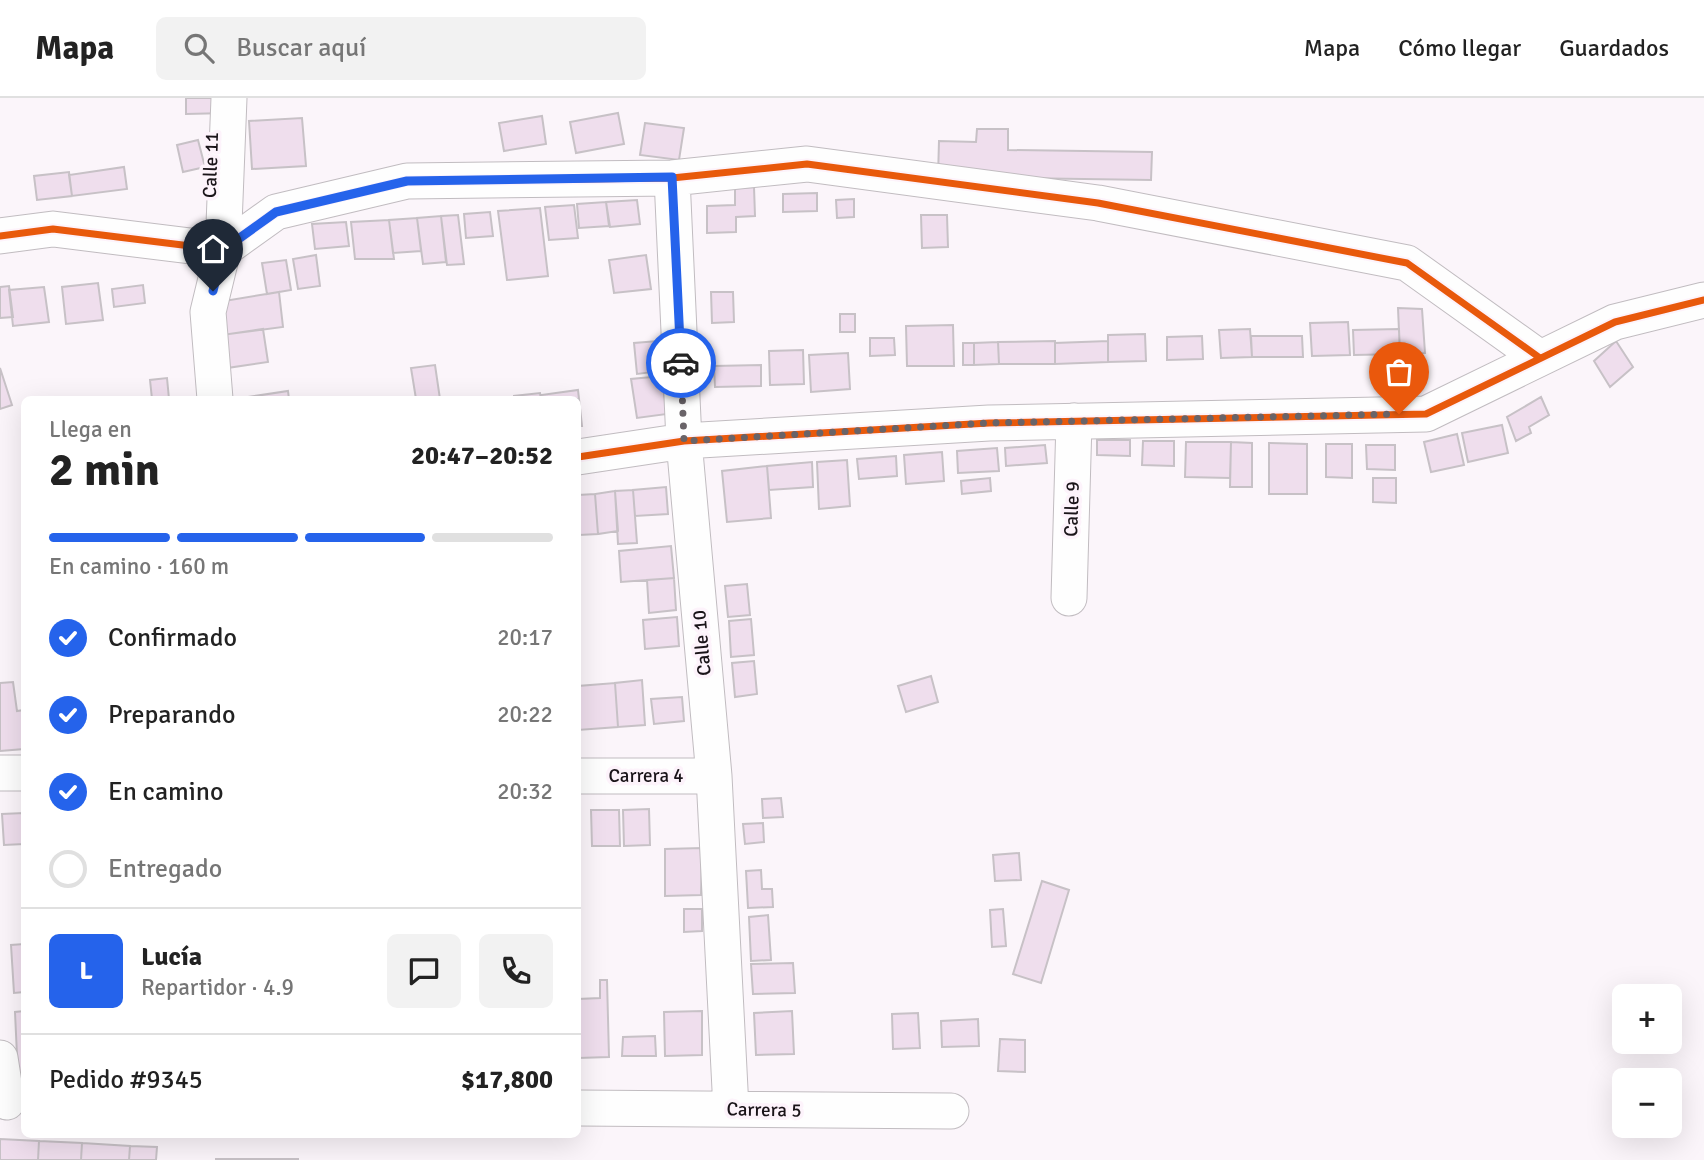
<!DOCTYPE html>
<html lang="es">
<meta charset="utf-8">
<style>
body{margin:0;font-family:Signika,sans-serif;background:#f2f2f2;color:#222;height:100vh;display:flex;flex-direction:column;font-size:26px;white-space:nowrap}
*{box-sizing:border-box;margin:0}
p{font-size:23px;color:#767676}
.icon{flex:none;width:38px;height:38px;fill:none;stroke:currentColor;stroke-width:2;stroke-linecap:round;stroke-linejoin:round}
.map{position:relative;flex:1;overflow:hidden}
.sheet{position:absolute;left:21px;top:298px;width:560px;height:742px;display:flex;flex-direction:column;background:#fff;border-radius:10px;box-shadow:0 7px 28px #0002}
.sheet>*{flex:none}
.tools{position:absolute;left:1612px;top:886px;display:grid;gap:14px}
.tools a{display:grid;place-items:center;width:70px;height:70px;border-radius:10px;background:#fff;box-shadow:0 7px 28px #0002;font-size:35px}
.pin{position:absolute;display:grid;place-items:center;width:60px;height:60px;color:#fff;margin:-72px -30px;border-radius:50% 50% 50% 0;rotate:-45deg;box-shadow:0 0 7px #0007}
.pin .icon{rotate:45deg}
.courier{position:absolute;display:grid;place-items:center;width:70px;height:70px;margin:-35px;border:5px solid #2563eb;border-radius:50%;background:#fff;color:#222;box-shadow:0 2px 9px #0007}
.overview em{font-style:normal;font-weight:700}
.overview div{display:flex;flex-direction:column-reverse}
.overview{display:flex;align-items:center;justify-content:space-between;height:119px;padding:0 28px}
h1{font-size:46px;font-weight:700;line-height:52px}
.bar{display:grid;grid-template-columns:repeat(4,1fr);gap:10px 7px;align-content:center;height:84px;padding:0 28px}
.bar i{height:9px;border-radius:5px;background:#e0e0e0}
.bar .current{background:#2563eb}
.bar p{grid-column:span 4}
.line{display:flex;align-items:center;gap:18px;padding:0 28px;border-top:2px solid #e0e0e0}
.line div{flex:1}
.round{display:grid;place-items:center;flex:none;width:74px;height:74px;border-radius:10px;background:#f2f2f2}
ol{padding:0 28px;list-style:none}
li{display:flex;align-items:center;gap:21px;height:77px}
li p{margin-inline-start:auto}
li .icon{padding:7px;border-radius:50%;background:#2563eb;color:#fff;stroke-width:4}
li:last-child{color:#767676}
li i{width:38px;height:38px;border:4px solid #e0e0e0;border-radius:50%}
header{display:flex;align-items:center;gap:42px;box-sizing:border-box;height:98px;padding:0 35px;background:#fff;border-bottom:2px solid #e0e0e0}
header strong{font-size:33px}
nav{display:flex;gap:38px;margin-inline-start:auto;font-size:24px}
.search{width:490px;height:63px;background:#f2f2f2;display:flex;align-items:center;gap:18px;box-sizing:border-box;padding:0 24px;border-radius:10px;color:#767676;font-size:26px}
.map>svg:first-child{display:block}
.building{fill:#efdeed;stroke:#c7c1c6;stroke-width:2}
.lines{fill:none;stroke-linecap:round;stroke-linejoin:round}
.minor-casing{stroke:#c1bcc0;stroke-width:37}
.minor{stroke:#fefefe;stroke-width:35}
.cycleway-casing{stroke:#fdf3fb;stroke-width:11}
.cycleway{stroke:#e8590c;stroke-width:7}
.done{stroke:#696368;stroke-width:7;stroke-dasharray:0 12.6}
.route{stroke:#2563eb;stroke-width:9}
.labels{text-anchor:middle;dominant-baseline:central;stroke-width:7;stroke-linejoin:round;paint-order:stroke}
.street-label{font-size:19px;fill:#1a1419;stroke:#fdf3fb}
</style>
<header>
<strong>Mapa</strong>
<div class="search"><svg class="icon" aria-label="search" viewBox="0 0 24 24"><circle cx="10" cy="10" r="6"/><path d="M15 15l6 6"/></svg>Buscar aquí</div>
<nav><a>Mapa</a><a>Cómo llegar</a><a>Guardados</a></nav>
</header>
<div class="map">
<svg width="1704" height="1062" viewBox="0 0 1704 1062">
<rect width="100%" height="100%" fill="#fbf5fa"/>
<!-- building -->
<path class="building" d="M186 0H226L227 15 186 16Z
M618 15 624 46 576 55 570 24Z
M542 18 546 46 504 53 499 25Z
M302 20 306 68 252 71 249 23Z
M645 25 684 30 679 62 640 57Z
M977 31H1008V52L1152 54 1151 82 938 79 939 43 976 44Z
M198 42 205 69 183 74 177 47Z
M124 69 127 91 72 98 69 77Z
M69 74 72 98 37 102 34 78Z
M754 89 755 118 736 119V134L707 135V108L735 107V90Z
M817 95V113L783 114V96Z
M854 101V119L837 120 836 102Z
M637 102 640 126 610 129 606 104Z
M606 104 609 128 579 130 577 106Z
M574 107 578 140 549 142 545 109Z
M540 110 548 178 507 182 498 113Z
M490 114 493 138 466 140 464 116Z
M458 117 464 166 447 167 441 118Z
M921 117H947L948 149 922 150Z
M441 118 446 164 423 166 417 120Z
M417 120 421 153 393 155 389 122Z
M389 122 394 161H355L351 124Z
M346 124 349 148 315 151 312 126Z
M316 157 320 188 298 191 293 161Z
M646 157 651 191 614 195 609 162Z
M286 162 291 192 267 196 262 165Z
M98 185 103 222 66 226 62 189Z
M143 187 145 205 114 209 112 191Z
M9 188 13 219 0 220V189Z
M44 189 49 224 13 228 9 192Z
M279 194 283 229 222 237 218 204Z
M711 194H733L734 224 712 225Z
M1398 210 1422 211 1425 255 1400 256Z
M840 216H855V234H840Z
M1348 224 1350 257 1312 258 1310 225Z
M953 227 954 268H907L906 228Z
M263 231 268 264 227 270 222 237Z
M1250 231 1252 259 1221 260 1219 232Z
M1399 231 1400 256 1354 257 1353 232Z
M1145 236 1146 263 1108 264V237Z
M1202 238 1203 261 1167 262V239Z
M1251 238H1302L1303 259H1252Z
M870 240H894L895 257 870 258Z
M658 243 661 273 637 276 634 245Z
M1055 243V266H999L998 244Z
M1108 243V264L1055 266V245Z
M1616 243 1633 269 1610 289 1594 263Z
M998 244 999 266 974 267V245Z
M963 245H974V267H963Z
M803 252 804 286 770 287 769 253Z
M848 255 850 291 811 294 809 257Z
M435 267 440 301H416L411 270Z
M761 267V288L715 289 714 268Z
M0 270 12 307 0 311Z
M662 278 667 316 637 320 631 281Z
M167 280 169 301H152L150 282Z
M578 292 582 328H578V301H541V297Z
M288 293 289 301H235Z
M540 295 541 301H514V298Z
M1541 299 1549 317 1529 329 1531 335 1516 343 1507 319Z
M1502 327 1508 355 1468 364 1462 335Z
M1457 336 1464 367 1431 374 1424 344Z
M1097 342H1130V358L1097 357Z
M1143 343H1174V368L1142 367Z
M1186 344H1231L1230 380 1185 379Z
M1231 344 1252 345V389H1230Z
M1269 345 1307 346V396H1269Z
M1326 346H1352V380L1326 379Z
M1045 347 1047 365 1006 368 1005 350Z
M1366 347H1395V372L1367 371Z
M997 350 999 373 958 375 957 353Z
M942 354 944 383 906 386 904 357Z
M896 358 897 378 859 381 857 361Z
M847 362 850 408 819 411 817 364Z
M812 364 813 389 769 392 767 368Z
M767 368 771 420 727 424 722 373Z
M990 380 991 393 962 396 961 383Z
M1373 380H1396V405L1373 404Z
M666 389 668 416 635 418 633 392Z
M633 392 637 445 618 446 615 393Z
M615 393 618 433 598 436 595 396Z
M595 396 598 436 579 437 578 397Z
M671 448 674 480 621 484 619 453Z
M674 480 676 512 649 515 647 482Z
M747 486 750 517 728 519 725 488Z
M677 519 679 548 645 551 643 522Z
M751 521 754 557 731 559 729 523Z
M754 563 757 596 735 599 732 565Z
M931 578 938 604 906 614 898 588Z
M642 582 645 627 618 629 615 585Z
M13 584 17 613 24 612V651L0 653V585Z
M615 585 618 629 578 632V588Z
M682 599 684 623 654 626 651 601Z
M781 700 783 719 763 720 762 701Z
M649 711 650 747 624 748 623 712Z
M591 712H619L620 748H592Z
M24 715V746L4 747 2 716Z
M763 725 764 744 745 746 743 726Z
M702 750 701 797 665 798V751Z
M1019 755 1021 782 995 783 993 757Z
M761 772 762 791H772L773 809 748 810 746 773Z
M1042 783 1069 792 1041 885 1013 876Z
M684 811H702V833L684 834Z
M1003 811 1006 848 992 849 990 812Z
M768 817 771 862 751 863 749 819Z
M24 846V894L14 895 11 847Z
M793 865 795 895 753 896 751 866Z
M600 882H607L609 959 578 960V901L600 900Z
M24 913V979H18L15 914Z
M702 913V957L665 958 664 914Z
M792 913 794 956 756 957 754 915Z
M918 915 920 950 893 951 892 916Z
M978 921 979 948 942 949 941 923Z
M655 938 656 958H622L623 939Z
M1000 941 1025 942V974L998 973Z
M0 1041 39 1043 38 1062H0Z
M39 1043 82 1045 81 1062H38Z
M82 1045 130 1048 129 1062H81Z
M130 1048 157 1049 156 1062H129Z
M216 1061H253L254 1062H216Z
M253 1061H298V1062H254Z"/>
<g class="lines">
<defs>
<path id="minor" d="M672 80 684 343 714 678 731 1011
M0 138 53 131 223 152 276 114 407 83 672 80 807 66 1098 105 1407 165 1540 260
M215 301 208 214 223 152 229 0
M578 359 684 343 989 325 1426 316 1615 224 1704 202
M1069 500 1074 323
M0 675H24
M578 678H714
M0 960 7 1004
M578 1010 951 1013"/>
</defs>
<!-- minor casing -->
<use href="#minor" class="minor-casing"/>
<!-- minor -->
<use href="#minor" class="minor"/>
<defs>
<path id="cycleway" d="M0 138 53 131 223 152 276 114 407 83 672 80 807 66 1098 105 1407 165 1540 260
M578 359 684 343 989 325 1426 316 1615 224 1704 202"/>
</defs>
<!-- cycleway casing -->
<use href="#cycleway" class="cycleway-casing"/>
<!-- cycleway -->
<use href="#cycleway" class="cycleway"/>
</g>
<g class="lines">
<!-- done -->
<path class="done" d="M681 265 684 343 989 325 1399 316"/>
<!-- route -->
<path class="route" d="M213 193 223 152 276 114 407 83 672 79 681 265"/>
</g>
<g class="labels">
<!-- street labels -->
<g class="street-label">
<text transform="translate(211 67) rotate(-88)">Calle 11</text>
<text transform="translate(1072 411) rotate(-88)">Calle 9</text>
<text transform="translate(702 545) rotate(-95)">Calle 10</text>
<text x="646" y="678">Carrera 4</text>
<text transform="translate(764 1012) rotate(1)">Carrera 5</text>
</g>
</g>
</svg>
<div class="tools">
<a>+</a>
<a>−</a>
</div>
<div class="pin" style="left:1399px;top:316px;background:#ea580c"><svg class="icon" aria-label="bag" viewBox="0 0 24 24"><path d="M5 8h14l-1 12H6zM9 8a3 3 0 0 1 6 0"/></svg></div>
<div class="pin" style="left:213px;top:193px;background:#1f2937"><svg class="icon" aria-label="home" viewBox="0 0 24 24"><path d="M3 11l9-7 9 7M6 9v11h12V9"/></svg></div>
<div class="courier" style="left:681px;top:265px"><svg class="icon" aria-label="car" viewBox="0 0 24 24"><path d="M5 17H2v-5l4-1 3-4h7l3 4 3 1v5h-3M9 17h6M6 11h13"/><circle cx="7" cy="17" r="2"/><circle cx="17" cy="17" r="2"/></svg></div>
<section class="sheet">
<div class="overview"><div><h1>2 min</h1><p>Llega en</p></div><em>20:47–20:52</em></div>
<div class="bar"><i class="current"></i><i class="current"></i><i class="current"></i><i></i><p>En camino · 160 m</p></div>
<ol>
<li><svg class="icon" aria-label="check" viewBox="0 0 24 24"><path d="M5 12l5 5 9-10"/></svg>Confirmado<p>20:17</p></li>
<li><svg class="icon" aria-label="check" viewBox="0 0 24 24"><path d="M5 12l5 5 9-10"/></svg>Preparando<p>20:22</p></li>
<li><svg class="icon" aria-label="check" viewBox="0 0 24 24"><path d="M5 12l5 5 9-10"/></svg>En camino<p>20:32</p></li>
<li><i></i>Entregado</li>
</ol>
<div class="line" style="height:126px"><b class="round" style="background:#2563eb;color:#fff">L</b><div><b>Lucía</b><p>Repartidor · 4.9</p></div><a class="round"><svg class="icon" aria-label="chat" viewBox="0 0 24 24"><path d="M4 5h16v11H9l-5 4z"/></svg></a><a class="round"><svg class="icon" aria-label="phone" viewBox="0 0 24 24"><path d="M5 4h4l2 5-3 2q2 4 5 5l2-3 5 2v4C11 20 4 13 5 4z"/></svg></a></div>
<div class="line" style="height:91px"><div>Pedido #9345</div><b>$17,800</b></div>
</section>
</div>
